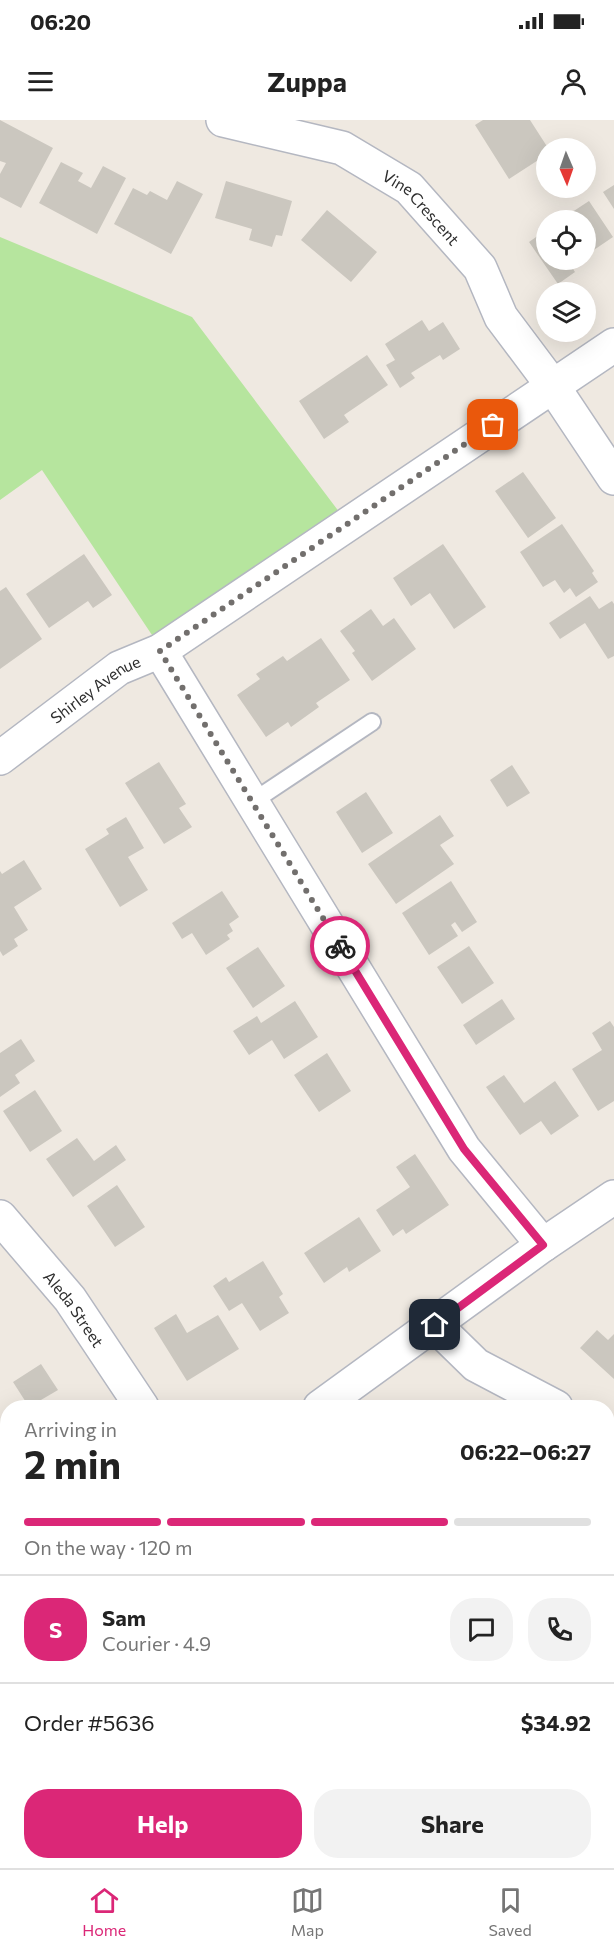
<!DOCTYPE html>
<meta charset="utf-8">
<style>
body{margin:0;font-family:Commissioner,sans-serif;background:#f2f2f2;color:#222;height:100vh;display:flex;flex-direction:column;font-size:22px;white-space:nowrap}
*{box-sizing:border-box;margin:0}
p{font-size:20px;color:#767676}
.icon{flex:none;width:33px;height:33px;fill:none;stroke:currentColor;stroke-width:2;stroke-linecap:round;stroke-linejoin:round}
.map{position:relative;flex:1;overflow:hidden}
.details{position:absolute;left:0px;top:1280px;width:615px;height:470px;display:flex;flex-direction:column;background:#fff;border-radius:24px 24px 0 0;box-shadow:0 6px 24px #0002}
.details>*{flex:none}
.needle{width:39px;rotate:178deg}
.tools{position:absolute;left:536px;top:18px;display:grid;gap:12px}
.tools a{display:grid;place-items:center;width:60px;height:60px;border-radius:50%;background:#fff;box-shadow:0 6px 24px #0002;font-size:30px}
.pin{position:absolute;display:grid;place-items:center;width:51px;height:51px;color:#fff;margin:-26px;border-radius:12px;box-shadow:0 3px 9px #0006}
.courier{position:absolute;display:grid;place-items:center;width:60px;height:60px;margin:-30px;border:4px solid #db2777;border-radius:50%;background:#fff;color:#222;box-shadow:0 2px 8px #0007}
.headline em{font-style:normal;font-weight:700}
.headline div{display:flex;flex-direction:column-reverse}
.headline{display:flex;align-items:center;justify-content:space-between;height:102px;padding:0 24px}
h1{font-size:39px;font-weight:700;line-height:45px}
.bar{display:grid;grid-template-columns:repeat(4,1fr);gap:9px 6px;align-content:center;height:72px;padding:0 24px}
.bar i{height:8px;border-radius:4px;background:#e0e0e0}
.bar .current{background:#db2777}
.bar p{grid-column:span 4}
.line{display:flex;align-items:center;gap:15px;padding:0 24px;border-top:2px solid #e0e0e0}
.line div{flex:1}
.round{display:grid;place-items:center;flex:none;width:63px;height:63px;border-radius:24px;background:#f2f2f2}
.action{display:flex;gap:12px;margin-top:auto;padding:12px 24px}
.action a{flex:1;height:69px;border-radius:24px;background:#db2777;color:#fff;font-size:24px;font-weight:700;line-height:69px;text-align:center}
.action a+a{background:#f2f2f2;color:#222}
.status{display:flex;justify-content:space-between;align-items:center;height:42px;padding:0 30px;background:#fff;direction:ltr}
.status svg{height:16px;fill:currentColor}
header{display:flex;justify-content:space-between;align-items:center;height:78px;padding:0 24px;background:#fff;font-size:27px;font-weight:700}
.menu{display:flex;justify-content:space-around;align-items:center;height:84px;border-top:2px solid #e0e0e0;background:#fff;font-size:16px;color:#767676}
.menu a{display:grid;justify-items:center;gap:3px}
.menu .current{color:#db2777}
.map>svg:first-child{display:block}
.green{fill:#b6e59e}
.building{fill:#cbc7bf}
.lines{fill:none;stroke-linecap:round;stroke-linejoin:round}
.service-casing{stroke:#b4b7c1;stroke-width:20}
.minor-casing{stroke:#b4b7c1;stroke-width:36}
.service{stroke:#fff;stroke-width:16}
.minor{stroke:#fff;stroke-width:33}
.done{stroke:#726f6d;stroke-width:6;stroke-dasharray:0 10.8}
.route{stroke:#db2777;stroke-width:8}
.labels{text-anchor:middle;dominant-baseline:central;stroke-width:4.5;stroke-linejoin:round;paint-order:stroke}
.street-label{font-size:16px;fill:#2e2e2e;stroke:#fff}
</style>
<div class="status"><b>06:20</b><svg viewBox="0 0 49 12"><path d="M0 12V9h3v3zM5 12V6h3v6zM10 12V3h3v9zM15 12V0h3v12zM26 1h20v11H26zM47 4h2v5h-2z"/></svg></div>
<header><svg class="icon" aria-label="menu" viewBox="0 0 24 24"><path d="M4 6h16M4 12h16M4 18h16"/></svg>Zuppa<svg class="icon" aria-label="person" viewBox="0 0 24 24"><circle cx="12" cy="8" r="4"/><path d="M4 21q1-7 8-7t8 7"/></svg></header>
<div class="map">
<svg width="614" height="1748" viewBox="0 0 614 1748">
<rect width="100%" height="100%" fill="#efe9e1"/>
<!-- green -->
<path class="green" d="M0 117 192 197 346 401 160 527 42 350 0 380Z"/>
<!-- building -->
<path class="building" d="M0 0 53 28 21 88 0 77V54L6 43 0 41Z
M483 0H530L548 28H546V35L509 59 475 5Z
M61 42 83 53 78 61 91 68 103 46 126 58 97 114 39 83Z
M177 61 203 74 171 134 114 104 133 68 147 75 150 71 167 80Z
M226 61 292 81 282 116 276 115 272 127 249 120 252 109 215 98Z
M614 65V89L603 72Z
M589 81 613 117 585 136V100H560Z
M327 90 377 132 351 162 301 120Z
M546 110V140H580L571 146 575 152 558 164 529 122Z
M422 200 429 211 443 202 460 229 443 240 440 235 411 253 415 258 400 268 386 245 395 240 385 224Z
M367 235 388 265 344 295 349 302 324 319 299 281Z
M523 352 556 398 528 418 495 371Z
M562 404 594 451 592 453 598 462 576 477 570 468 564 473 555 460 543 467 520 432Z
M443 424 486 487 454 509 430 473 411 486 393 458Z
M84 434 112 475 93 488 88 481 49 508 26 474Z
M6 467 42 519 0 549V471Z
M590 476 599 489 612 481 614 484V536L608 539 585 503 560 519 549 503Z
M371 489 383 506 394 498 416 529 372 561 352 533 355 531 340 511Z
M321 518 350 560 316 583 319 587 291 607 288 602 266 617 237 575 260 559 256 554 283 536 287 541Z
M159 642 186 684 179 688 192 707 164 724 125 663Z
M512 645 530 673 507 687 490 660Z
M366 672 393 713 362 733 336 692Z
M440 695 454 716 440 725 454 744 396 784 368 744Z
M126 697 144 728 128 737 148 770 120 787 85 729 109 714 106 709Z
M24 740 42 769 14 787 28 810 14 819 18 826 3 836 0 831V751L2 754Z
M451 761 477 802 462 812 455 802 451 805 458 816 429 835 402 793Z
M222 771 239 797 229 804 233 811 227 815 230 819 206 835 192 813 182 819 172 803Z
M469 826 494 863 462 884 437 847Z
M258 827 285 866 253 888 226 848Z
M502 879 515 899 476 925 463 905Z
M295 881 318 917 284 939 272 920 249 935 233 911 257 896 261 903Z
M610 901 614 907V981L598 991 572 949 602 930 592 913Z
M21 919 35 941 15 955 20 963 0 977V933Z
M327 933 351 971 319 992 294 955Z
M504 955 524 983 555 961 579 996 551 1015 541 1001 520 1015 486 967Z
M35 970 62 1011 30 1032 3 991Z
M77 1018 94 1041 116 1025 126 1040 73 1077 46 1039Z
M415 1034 449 1085 406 1114 403 1109 393 1116 376 1090 410 1067 396 1047Z
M117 1065 145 1107 115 1127 87 1086Z
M359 1097 381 1131 349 1152 347 1147 324 1163 304 1133Z
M263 1141 283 1174 279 1177 289 1193 260 1211 242 1183 229 1191 213 1166 226 1157 229 1162Z
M176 1194 187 1213 218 1195 239 1229 187 1261 154 1208Z
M597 1210 608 1220 614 1214V1259L580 1228Z
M41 1244 58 1270 29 1287 13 1262Z
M8 1340V1381L0 1386V1345Z
M608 1419 614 1429V1433L608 1438Z
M614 1453V1467L612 1468 608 1462V1457Z
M8 1621V1654L0 1643V1626Z
M614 1694V1743L612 1740 600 1748H594L589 1742H608V1698Z
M44 1742H54L62 1748H39Z
M156 1742H234L238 1748H161Z"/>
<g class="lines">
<defs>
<path id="service" d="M252 682 372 602"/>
<g id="minor">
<path id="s1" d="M223 0 342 28 409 68 480 148 501 197 552 265 614 358"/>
<path d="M160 531 464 1029 543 1125"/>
<path id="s2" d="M0 638 119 548 160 531 614 225"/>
<path id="s3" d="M0 1097 70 1179 142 1287"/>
<path d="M435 1205 476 1245 556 1287"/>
<path d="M320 1287 543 1125 614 1077"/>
<path d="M608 1314 614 1318"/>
<path d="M0 1514 8 1509"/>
<path d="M608 1591 614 1587"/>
<path d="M377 1748 386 1742"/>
</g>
</defs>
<!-- service casing -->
<use href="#service" class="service-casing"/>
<!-- minor casing -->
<use href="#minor" class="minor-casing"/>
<!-- service -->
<use href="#service" class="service"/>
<!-- minor -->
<use href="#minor" class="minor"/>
</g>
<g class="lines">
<!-- done -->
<path class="done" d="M340 826 160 531 493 305"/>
<!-- route -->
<path class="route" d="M340 826 464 1029 543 1125 435 1205"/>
</g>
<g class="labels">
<!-- street labels -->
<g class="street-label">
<text stroke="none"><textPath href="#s1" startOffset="222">Vine Crescent</textPath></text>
<text stroke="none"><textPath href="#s2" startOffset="118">Shirley Avenue</textPath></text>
<text stroke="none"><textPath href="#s3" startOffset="118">Aleda Street</textPath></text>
</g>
</g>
</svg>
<div class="tools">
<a><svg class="needle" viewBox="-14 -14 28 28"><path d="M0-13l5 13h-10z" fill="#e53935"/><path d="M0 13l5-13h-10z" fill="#767676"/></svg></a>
<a><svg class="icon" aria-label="locate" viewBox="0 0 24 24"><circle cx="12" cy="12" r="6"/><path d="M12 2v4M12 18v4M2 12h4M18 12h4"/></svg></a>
<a><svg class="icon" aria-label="layers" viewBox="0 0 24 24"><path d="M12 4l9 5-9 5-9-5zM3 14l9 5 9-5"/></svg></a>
</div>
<div class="pin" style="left:493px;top:305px;background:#ea580c"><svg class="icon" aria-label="bag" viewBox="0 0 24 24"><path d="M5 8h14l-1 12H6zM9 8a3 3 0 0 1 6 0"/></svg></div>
<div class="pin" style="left:435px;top:1205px;background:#1f2937"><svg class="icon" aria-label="home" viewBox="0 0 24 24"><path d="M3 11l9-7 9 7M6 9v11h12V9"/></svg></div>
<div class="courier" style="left:340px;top:826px"><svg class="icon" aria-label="bike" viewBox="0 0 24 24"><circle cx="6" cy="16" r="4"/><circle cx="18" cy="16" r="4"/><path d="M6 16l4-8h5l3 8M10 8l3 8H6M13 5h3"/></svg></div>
<section class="details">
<div class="headline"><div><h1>2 min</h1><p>Arriving in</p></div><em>06:22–06:27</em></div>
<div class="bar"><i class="current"></i><i class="current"></i><i class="current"></i><i></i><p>On the way · 120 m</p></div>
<div class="line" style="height:108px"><b class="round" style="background:#db2777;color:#fff">S</b><div><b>Sam</b><p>Courier · 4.9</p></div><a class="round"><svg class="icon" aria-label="chat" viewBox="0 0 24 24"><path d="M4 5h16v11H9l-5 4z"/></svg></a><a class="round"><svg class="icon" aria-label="phone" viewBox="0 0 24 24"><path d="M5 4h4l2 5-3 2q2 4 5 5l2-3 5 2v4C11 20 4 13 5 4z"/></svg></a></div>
<div class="line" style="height:78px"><div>Order #5636</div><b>$34.92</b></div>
<div class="action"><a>Help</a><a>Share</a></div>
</section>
</div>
<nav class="menu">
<a class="current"><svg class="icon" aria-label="home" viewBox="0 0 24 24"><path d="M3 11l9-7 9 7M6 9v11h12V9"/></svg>Home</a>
<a><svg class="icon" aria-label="map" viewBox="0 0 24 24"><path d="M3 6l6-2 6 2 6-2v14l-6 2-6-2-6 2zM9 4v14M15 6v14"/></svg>Map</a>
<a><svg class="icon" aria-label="saved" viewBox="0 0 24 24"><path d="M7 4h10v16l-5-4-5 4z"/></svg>Saved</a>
</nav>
